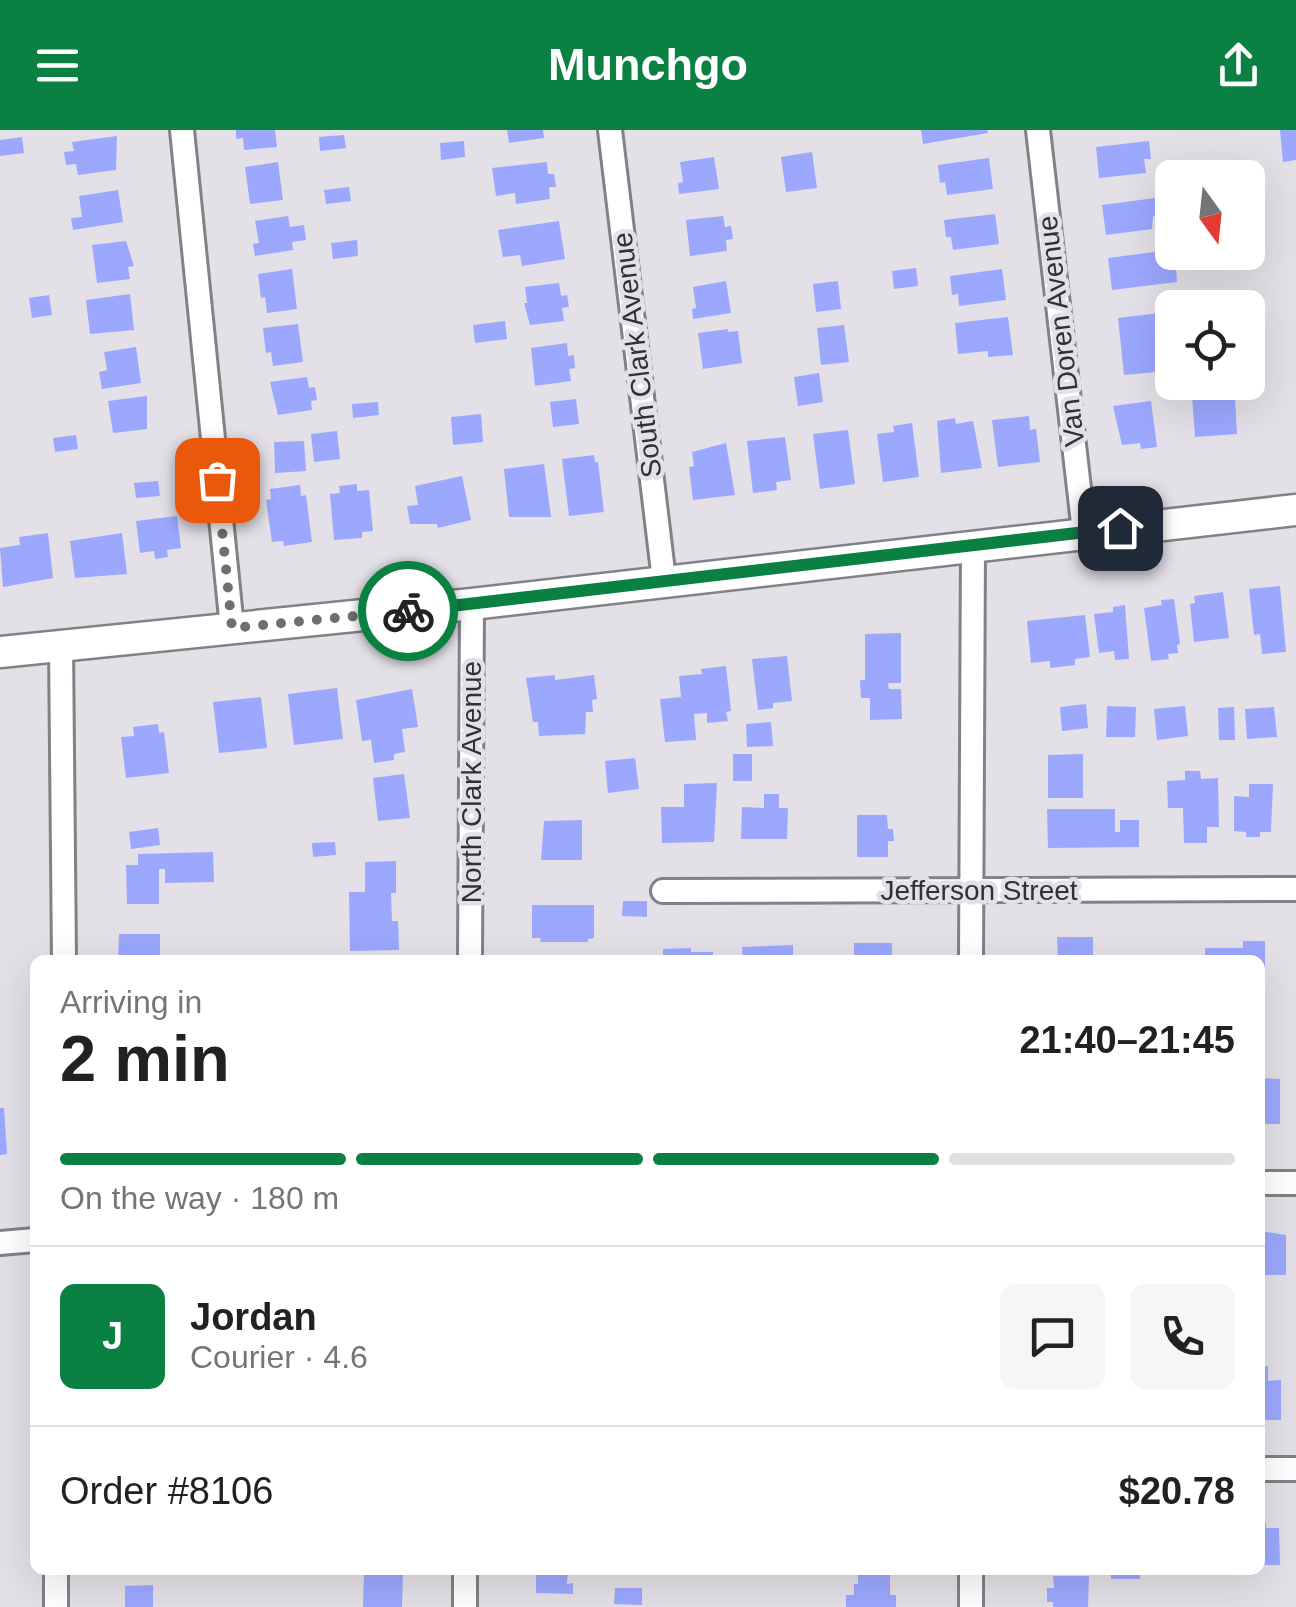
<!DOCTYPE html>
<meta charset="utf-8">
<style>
body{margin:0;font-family:Helvetica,sans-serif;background:#f6f6f6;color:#202124;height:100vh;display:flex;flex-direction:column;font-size:38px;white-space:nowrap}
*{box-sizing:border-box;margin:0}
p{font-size:32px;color:#757577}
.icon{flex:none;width:55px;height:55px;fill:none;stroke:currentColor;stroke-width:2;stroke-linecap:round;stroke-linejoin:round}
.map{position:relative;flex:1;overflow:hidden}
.side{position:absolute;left:30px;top:825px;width:1235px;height:620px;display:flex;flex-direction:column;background:#fff;border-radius:15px;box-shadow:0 10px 40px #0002}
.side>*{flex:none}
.needle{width:65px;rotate:165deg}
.controls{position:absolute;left:1155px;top:30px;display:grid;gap:20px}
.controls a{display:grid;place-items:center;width:110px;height:110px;border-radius:15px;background:#fff;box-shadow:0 10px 40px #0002;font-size:50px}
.pin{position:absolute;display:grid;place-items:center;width:85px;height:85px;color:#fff;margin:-42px;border-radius:20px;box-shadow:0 5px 15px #0006}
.courier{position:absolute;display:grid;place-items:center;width:100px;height:100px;margin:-50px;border:8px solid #0b8043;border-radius:50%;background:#fff;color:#222;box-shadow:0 2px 12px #0007}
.headline em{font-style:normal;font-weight:700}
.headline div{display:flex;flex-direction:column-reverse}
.headline{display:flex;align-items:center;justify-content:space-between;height:170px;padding:0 30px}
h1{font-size:65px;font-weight:700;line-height:75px}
.bar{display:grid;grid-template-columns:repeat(4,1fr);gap:15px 10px;align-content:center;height:120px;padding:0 30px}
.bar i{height:12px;border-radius:8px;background:#e0e0e0}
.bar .selected{background:#0b8043}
.bar p{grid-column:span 4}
.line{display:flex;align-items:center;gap:25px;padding:0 30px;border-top:2px solid #e0e0e0}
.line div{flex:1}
.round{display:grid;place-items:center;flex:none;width:105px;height:105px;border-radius:15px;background:#f6f6f6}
header{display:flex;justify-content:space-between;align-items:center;height:130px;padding:0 30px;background:#0b8043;color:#fff;font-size:45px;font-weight:700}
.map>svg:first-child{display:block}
.building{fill:#9ca8fe}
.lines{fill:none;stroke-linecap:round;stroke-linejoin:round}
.minor-casing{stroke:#838187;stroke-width:28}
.tertiary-casing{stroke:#838187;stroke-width:35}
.minor{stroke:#fff;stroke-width:22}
.tertiary{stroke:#fff;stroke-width:30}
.done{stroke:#6f6e72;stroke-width:10;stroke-dasharray:0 18}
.route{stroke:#0b8043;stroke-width:12}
.labels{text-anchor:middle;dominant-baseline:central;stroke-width:9;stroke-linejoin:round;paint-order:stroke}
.street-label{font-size:28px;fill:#313033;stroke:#e3e0e7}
</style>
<header><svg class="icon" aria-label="menu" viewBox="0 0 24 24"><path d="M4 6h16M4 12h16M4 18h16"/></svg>Munchgo<svg class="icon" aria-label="share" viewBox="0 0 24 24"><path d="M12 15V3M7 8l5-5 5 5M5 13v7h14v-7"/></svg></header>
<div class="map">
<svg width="1296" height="1477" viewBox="0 0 1296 1477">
<rect width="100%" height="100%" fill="#e3e0e7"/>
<!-- building -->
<path class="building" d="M236 0H275L277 17 244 20 243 8 236 9Z
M507 0H543L544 8 509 13Z
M921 0H987L988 3 923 14Z
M1280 0H1296V30L1283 32Z
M344 5 346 18 320 21 319 7Z
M117 6 116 40 78 45 76 34 66 35 64 22 74 21 72 12Z
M22 7 24 23 0 26V10Z
M464 11 465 27 441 30 440 13Z
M1149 11 1151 29H1144L1146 43 1099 48 1096 17Z
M812 22 817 58 786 62 781 27Z
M714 27 719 59 679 64 678 53 683 52 680 32Z
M989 28 993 59 947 65 945 52 940 53 938 35Z
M278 32 283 70 250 74 245 37Z
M547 32 548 44H554L556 57H549L550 69 516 74 515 63 496 66 492 38Z
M349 57 351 71 326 74 324 60Z
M118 60 123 92 73 100 71 88 82 87 79 66Z
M1155 68 1157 85 1153 86 1152 99 1106 105 1102 75Z
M995 84 999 114 953 120 951 107H946L944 90Z
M288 86 290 97 304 95 306 110 292 112 293 120 255 126 253 114 259 113 255 91Z
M723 86 725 97 731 96 733 109 726 110 727 121 690 126 686 90Z
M559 91 565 129 522 136 520 125 503 127 498 100Z
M357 110 358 126 333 129 331 113Z
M126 111 134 136 128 137 130 149 97 153 92 115Z
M1162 121 1163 138 1176 136 1177 152 1112 160 1108 128Z
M916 138 918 156 894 159 892 141Z
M292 139 297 179 267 183 265 167 261 168 258 144Z
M1002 139 1006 170 959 176 958 164 952 165 950 146Z
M726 151 731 183 693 189 692 179 696 178 693 157Z
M838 151 841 179 816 182 813 154Z
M559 153 561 166 567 165 569 177 562 178 564 191 530 195 524 173H527L525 157Z
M130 164 134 200 90 204 86 170Z
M49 165 52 185 32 188 29 168Z
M1160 183 1167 241 1124 245 1118 188Z
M1008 187 1013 225 988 227V221L958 224 955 193Z
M505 191 507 209 475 213 473 195Z
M298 194 303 232 273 236 271 222 266 223 263 198Z
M844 195 849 232 821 235 817 198Z
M728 199V202L738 201 742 233 703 239 698 203Z
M567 213 568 226 574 225 575 238 569 239 571 251 535 256 531 218Z
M136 217 141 253 102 259 99 242 107 240 104 222Z
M819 243 823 272 798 276 794 247Z
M307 247 309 258 315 257 317 270 311 271 312 280 278 285 270 252Z
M1191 252H1234L1237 304 1195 307Z
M147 266V299L113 303 108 271Z
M576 269 579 294 553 297 550 272Z
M1151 271 1157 317 1141 319 1140 313 1122 315 1113 276Z
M378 272 379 285 353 288 352 274Z
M481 284 483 312 453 315 451 287Z
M1029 286 1030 300 1036 299 1040 332 998 337 992 290Z
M955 288 956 294 973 291 982 338 941 343 937 291Z
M912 293 919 347 883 352 877 304 894 302 893 296Z
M848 300 855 354 820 359 813 304Z
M337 301 340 329 314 332 311 304Z
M76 305 78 319 55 322 53 308Z
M785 307 791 350 776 352 777 360 753 363 747 311Z
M304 311 306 341 275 343 274 312Z
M726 313 735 365 693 370 689 337 694 336 692 322Z
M594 325 595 332H598L604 382 569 386 562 329Z
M544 334 551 387H509L504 339Z
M462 346 471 390 438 398 437 394H410L407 376 418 375 415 356Z
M158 351 160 366 136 368 134 353Z
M357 354V361L369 360 373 401 362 402V408L334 410 330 364 340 363 339 356Z
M300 355 301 366 306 365 312 412 284 416 283 411 272 412 266 370 271 369 270 359Z
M177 386 181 418 167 420 168 427 155 429 154 421 140 423 136 391Z
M48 403 53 448 3 457 0 418 20 415 19 407Z
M122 403 127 444 75 448 70 411Z
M1280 456 1286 522 1262 524 1260 504 1254 505 1249 459Z
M1223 462 1229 508 1194 512 1190 474 1195 473 1194 466Z
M1174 469 1180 514 1177 515 1178 523 1168 524 1169 529 1151 531 1144 478 1162 475 1161 470Z
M1125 475 1129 529 1115 530 1114 521 1099 523 1094 484 1113 482V477Z
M1085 485 1090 527 1075 529V535L1050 538V531L1031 533 1027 491Z
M901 503V553H888L889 559H901L902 589 870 590V568H861L860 550H865V504Z
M787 526 792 571 773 573V578L758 580 752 529Z
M726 536 731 581 726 582 728 591 707 593V583L694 584 696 610 665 612 660 569 681 567 679 546 702 544 701 539Z
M555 545V550L594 545 597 569 592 570 593 582H586L585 604 539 606 538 592H533L526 548Z
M337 558 343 609 294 615 288 564Z
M412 559 418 597 402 599 405 622 394 624V630L374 633 371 610 362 611 356 570Z
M261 567 267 618 219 623 213 572Z
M1086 574 1088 598 1062 601 1060 577Z
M1107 576 1136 577 1135 607H1106Z
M1185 576 1188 606 1157 610 1154 579Z
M1234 577 1235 610H1219L1218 578Z
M1274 577 1277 607 1247 609 1245 579Z
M771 592 773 616 747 617 746 594Z
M158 594 159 603 164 602 169 643 126 648 121 607 134 606 133 597Z
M733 624H752V651H733Z
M1083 624V668H1048V625Z
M635 628 639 659 608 663 605 631Z
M1185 641H1200L1201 649 1218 648 1219 697H1207V713H1184L1183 678H1168L1167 651 1185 650Z
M404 644 410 688 378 691 373 648Z
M717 653 714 712 662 713 661 677H684V654Z
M1249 654H1273L1271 702H1260V707H1246V702L1234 701V666L1249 667Z
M764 664H779V678H788L787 709H741L742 677 764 678Z
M1047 679H1115V702H1120V690H1139V717L1048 718Z
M857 685H887L888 699H893L894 711H888V727H857Z
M582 690V730H541L544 691Z
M158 698 160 715 131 719 129 702Z
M335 712 336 725 313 727 312 713Z
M213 722 214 752 165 753V739H159V774H127L126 735H138V724Z
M396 731V763H391L392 791H398L399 820 350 821 349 762H365V732Z
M623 771H647V787L622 786Z
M532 775H594V808L588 809V812H540L541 808H532Z
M119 804H160V830H118Z
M1057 807H1093V830H1058Z
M1243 811H1265V853H1260V830H1205V818H1243Z
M854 813H892V830H854Z
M793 815V830H743L742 817Z
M691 818V822H713V830H663V819Z
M1260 948 1280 949V994H1260Z
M0 978H4L7 1024 0 1025Z
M1260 1101 1286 1105V1145H1260Z
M1260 1236H1268V1251L1281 1250V1290H1264V1294H1260Z
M1260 1393H1266V1398H1279L1280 1435H1260Z
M536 1440H568L567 1454 573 1453V1464L536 1463Z
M858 1440H890V1465H896V1477H846V1465H854V1454H858Z
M1111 1440H1140V1449H1111Z
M364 1441H403L402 1477H363Z
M1053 1446H1089L1088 1477H1053V1472H1047V1458H1054Z
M153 1455V1477H125V1456Z
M615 1458H642V1475L614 1474Z"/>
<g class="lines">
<defs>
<path id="minor" d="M182 0 232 498
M610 0 664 450
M1038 0 1084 402
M61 515 64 830
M663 761 1296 759
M470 830 472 474
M971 830 973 415
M1260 1053H1296
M0 1113 35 1110
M1260 1339H1296
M971 1440V1477
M56 1477V1440
M465 1477V1440"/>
<path id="tertiary" d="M0 522 472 474 1296 380"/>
</defs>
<!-- minor casing -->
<use href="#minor" class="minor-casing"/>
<!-- tertiary casing -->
<use href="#tertiary" class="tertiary-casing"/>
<!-- minor -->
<use href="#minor" class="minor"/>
<!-- tertiary -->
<use href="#tertiary" class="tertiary"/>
</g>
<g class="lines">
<!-- done -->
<path class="done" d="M217 350 232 498 408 481"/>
<!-- route -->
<path class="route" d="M408 481 1120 398"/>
</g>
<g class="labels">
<!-- street labels -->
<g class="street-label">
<text transform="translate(1061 201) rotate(-97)">Van Doren Avenue</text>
<text transform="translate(637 225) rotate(-97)">South Clark Avenue</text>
<text transform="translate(471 652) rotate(-90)">North Clark Avenue</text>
<text x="979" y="760">Jefferson Street</text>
</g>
</g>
</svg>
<div class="controls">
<a><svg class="needle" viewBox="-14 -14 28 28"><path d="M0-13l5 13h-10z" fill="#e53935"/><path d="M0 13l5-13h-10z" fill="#757577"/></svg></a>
<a><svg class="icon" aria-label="locate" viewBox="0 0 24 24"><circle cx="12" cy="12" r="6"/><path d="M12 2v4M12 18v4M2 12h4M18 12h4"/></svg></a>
</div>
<div class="pin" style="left:217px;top:350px;background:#ea580c"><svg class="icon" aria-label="bag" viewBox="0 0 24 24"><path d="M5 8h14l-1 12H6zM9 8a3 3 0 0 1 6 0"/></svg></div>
<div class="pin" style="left:1120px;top:398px;background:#1f2937"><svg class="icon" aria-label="home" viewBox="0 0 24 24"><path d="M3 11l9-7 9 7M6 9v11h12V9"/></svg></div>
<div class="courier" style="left:408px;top:481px"><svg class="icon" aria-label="bike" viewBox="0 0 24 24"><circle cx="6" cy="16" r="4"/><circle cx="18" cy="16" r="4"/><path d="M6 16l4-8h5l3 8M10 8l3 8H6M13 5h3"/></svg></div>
<section class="side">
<div class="headline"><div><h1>2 min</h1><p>Arriving in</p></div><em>21:40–21:45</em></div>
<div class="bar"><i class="selected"></i><i class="selected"></i><i class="selected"></i><i></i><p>On the way · 180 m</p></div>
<div class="line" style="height:180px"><b class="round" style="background:#0b8043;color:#fff">J</b><div><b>Jordan</b><p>Courier · 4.6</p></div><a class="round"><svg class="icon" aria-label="chat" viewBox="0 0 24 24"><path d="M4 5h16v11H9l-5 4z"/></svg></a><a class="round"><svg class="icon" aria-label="phone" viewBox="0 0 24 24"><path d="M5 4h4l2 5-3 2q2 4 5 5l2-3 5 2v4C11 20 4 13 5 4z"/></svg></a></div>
<div class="line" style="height:130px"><div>Order #8106</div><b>$20.78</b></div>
</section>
</div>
